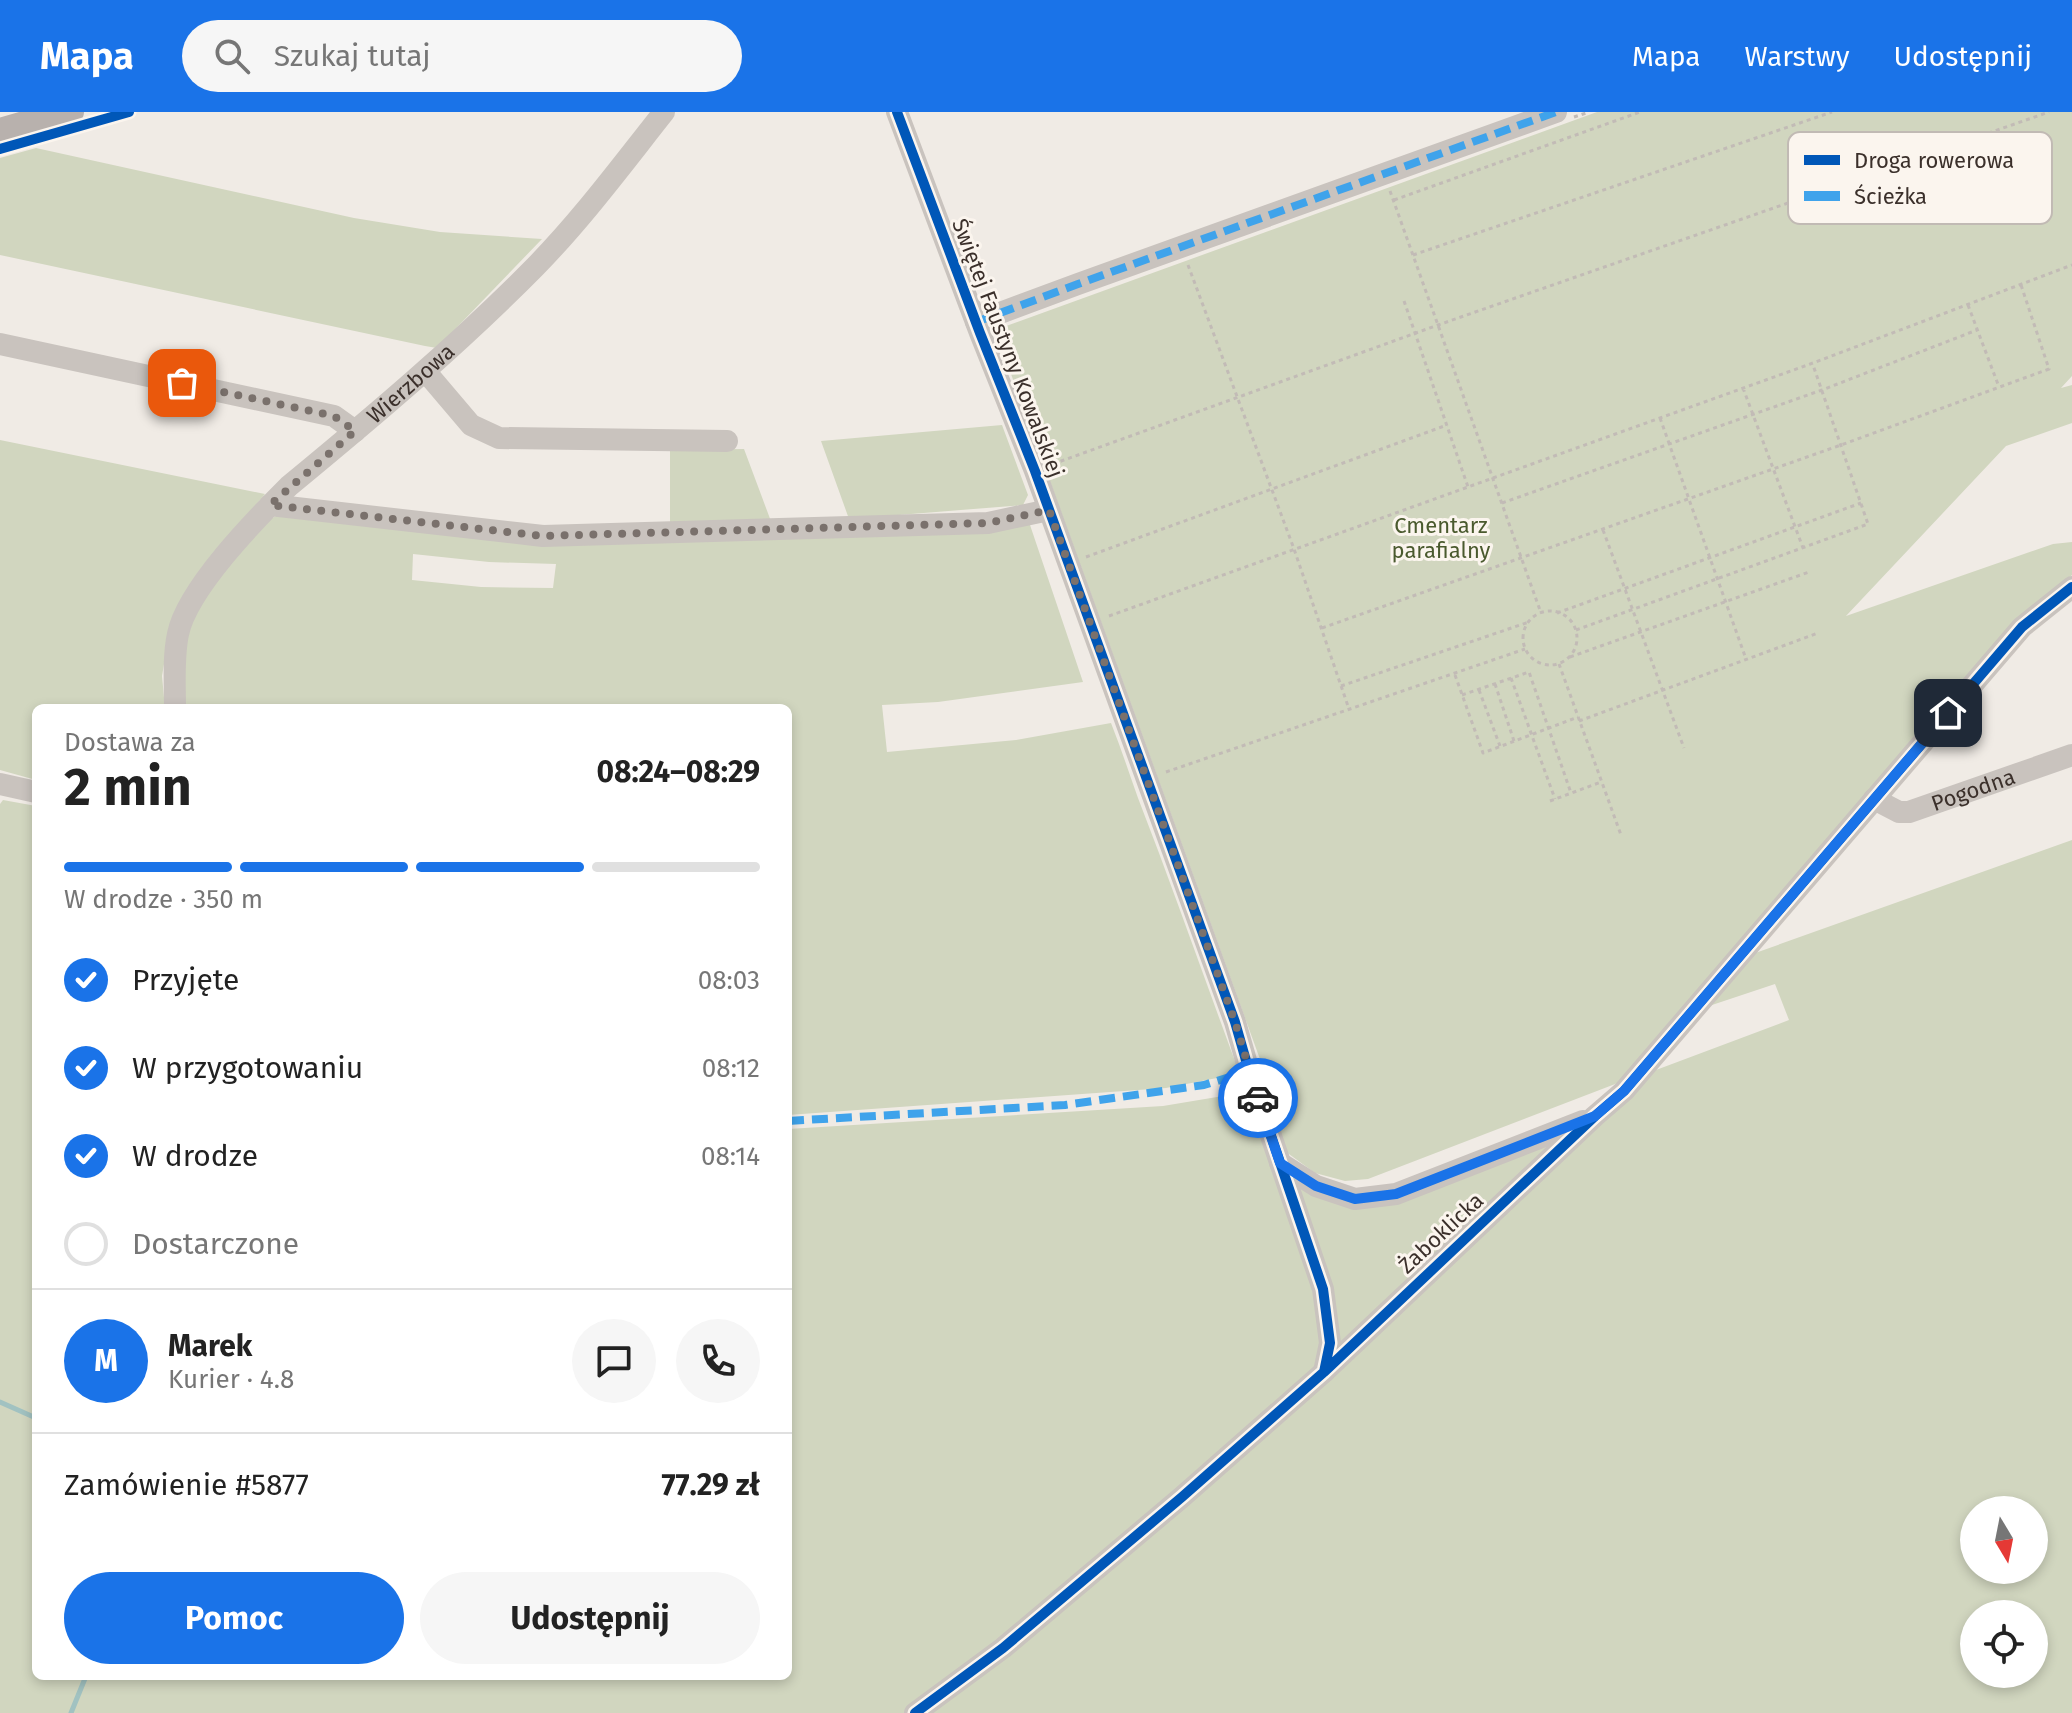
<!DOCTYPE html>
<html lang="pl">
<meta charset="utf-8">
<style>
body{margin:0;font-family:"Fira Sans",sans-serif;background:#f6f6f6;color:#222;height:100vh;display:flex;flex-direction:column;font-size:30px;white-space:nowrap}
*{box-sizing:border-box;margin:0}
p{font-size:26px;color:#767676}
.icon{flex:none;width:44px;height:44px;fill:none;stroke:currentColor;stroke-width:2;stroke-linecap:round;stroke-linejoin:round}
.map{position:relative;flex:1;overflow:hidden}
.panel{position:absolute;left:32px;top:592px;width:760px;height:976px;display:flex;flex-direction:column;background:#fff;border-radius:12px;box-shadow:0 4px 12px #0003}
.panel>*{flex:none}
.needle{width:52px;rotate:170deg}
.fabs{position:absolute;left:1960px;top:1384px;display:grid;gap:16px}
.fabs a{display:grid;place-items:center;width:88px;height:88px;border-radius:50%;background:#fff;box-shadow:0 4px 12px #0003;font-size:40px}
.pin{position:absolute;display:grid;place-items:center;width:68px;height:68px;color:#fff;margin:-34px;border-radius:16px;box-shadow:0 4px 12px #0006}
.courier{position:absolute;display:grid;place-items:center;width:80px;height:80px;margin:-40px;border:6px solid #1a73e8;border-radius:50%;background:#fff;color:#222;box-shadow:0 2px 10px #0007}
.head em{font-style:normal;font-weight:700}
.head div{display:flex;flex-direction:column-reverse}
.head{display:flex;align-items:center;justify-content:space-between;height:136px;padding:0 32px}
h1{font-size:52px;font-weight:700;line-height:60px}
.bar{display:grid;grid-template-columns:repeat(4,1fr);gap:12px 8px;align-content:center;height:96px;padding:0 32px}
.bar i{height:10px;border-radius:6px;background:#e0e0e0}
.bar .on{background:#1a73e8}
.bar p{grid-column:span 4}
.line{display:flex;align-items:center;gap:20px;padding:0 32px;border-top:2px solid #e0e0e0}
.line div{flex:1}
.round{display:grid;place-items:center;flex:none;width:84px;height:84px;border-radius:42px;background:#f6f6f6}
ol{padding:0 32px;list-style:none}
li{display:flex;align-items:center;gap:24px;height:88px}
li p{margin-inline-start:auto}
li .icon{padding:8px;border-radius:50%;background:#1a73e8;color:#fff;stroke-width:4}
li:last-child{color:#767676}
li i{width:44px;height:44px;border:4px solid #e0e0e0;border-radius:50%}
.button{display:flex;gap:16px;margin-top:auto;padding:16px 32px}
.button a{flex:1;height:92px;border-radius:48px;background:#1a73e8;color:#fff;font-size:32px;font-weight:700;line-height:92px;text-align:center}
.button a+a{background:#f6f6f6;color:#222}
header{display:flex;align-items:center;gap:48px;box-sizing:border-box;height:112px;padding:0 40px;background:#1a73e8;color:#fff}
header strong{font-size:38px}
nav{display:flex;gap:44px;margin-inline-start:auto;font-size:28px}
.search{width:560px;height:72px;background:#f6f6f6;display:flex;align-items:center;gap:20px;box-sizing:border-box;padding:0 28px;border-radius:44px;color:#767676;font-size:30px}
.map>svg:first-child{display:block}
.green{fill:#d1d6bf;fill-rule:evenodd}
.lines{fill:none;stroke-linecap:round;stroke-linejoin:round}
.stream{stroke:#a1c2c1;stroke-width:5}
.path{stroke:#c2bbb6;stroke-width:3;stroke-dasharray:4 4;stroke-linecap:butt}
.minor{stroke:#c9c3be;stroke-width:22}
.major{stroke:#b8b1ad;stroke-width:28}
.quiet{stroke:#3fa3eb;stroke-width:8;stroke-dasharray:16 8;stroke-linecap:butt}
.cycleway-casing{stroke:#fbf5ee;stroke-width:15}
.cycleway{stroke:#0057b8;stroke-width:10}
.done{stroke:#7a716c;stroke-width:8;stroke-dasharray:0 14.4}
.route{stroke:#1a73e8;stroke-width:10}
.labels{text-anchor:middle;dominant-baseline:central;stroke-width:6;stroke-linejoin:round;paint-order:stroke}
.street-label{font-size:22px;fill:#3b302b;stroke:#fbf5ee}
.park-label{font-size:22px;fill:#4a5a2e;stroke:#fbf5ee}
.key{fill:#fbf5ee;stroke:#c1bab4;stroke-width:2}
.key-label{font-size:22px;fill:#3b302b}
</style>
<header>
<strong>Mapa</strong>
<div class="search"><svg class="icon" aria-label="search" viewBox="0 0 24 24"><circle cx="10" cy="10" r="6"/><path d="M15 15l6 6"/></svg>Szukaj tutaj</div>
<nav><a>Mapa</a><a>Warstwy</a><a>Udostępnij</a></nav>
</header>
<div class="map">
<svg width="2072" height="1601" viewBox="0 0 2072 1601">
<rect width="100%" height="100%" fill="#f0ebe5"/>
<!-- green -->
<path class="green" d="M1597 0H2072V264L2061 276 2072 273V311L2006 334 1846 504 2053 432 2072 430V463L2021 510 1623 969 1368 1067 1345 1069 1315 1061 1282 1037 1260 976 1269 972 995 218Z
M36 36 354 106 440 120 542 127 437 236 425 234 0 143V46Z
M1002 313 1028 383 1023 393 849 407 821 329Z
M0 328 265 382 208 451 171 510 162 564 165 596H36V668L0 658Z
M744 337 772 412 670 414V338Z
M283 400 567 430 1029 410 1083 570 938 590 882 593 887 640 1016 628 1111 611C1121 636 1129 661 1138 686 1173 776 1204 866 1238 957L1222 965 1166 976 788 1003V596H183L182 537 202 482 269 408ZM413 442 489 450 556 452 553 476 481 475 412 468Z
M3 688 36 694V1564H788V1017L1163 994 1247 980 1325 1212 1314 1259 1140 1414 906 1601H0V692Z
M2072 728V1601H925L1648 961 1789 908 1775 872 1697 898 1744 845ZM1974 1398H2034V1458H1974ZM1974 1502H2034V1562H1974Z
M1566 1026 1331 1248 1286 1060 1355 1093Z"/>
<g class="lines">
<!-- stream -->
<path class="stream" d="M0 1290 36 1306
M71 1601 86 1564"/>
<!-- path -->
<path class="path" d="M1574 5 1589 0
M1390 79 1541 501
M1394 88 1640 0
M1413 143 1832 0
M1188 153 1294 437 1349 597
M1404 189 1468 375
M1968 193 1999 275
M1743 276 1803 436
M1660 306 1746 547
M1053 352 1438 213 2049 0
M1502 391 1822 278 1977 218
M1603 418 1684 636
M1086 445 1447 313
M1523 526a27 27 0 1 1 54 0a27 27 0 1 1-54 0Z
M1557 501 1861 391
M1109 504 1813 251 2072 153
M1322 516 1841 333 2049 257 2021 173
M1576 518 1868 412 1813 253
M1570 545 1809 460
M1559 552 1621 723
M1455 563 1483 641 1578 605
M1511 566 1555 687
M1495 572 1514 629
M1341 574 1529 510
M1479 578 1500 634
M1462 583 1529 560 1571 681
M1579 609 1818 521
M1166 660 1525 537
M1550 689 1601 670"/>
<!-- minor -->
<g class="minor">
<path d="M897 0 980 221 1035 359 1235 910 1249 959 1323 1177 1330 1231 1324 1260"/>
<path d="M976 210 1078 172 1556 0"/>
<path d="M0 232 334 304 355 319"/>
<path d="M426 260 471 313 499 326 727 329"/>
<path d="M270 393 543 424 988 411 1049 398"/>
<path id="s1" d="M175 596C175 571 173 546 178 522 187 477 256 407 289 374 374 304 458 233 535 155 582 107 622 53 664 0"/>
<path d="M0 672 36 680"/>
<path id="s2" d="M1874 687 1899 700H1909L2072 643"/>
<path d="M1280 1051 1316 1074 1355 1087 1396 1082 1583 1009"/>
<path d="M915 1601 1003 1536 1182 1385 1324 1260 1595 1004 1624 979 2022 515 2072 475"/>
</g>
<!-- major -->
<path class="major" d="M0 20 70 0"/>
<!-- quiet -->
<path class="quiet" d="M976 210 1078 172 1556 0
M788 1009 1065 993 1204 973 1249 959"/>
<defs>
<path id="cycleway" d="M897 0 980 221 1035 359 1235 910 1249 959 1323 1177 1330 1231 1324 1260
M0 37 129 0
M915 1601 1003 1536 1182 1385 1324 1260 1595 1004 1624 979 2022 515 2072 475"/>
</defs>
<!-- cycleway casing -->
<use href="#cycleway" class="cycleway-casing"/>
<!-- cycleway -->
<use href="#cycleway" class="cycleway"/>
</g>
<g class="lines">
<!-- done -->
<path class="done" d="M182 271 334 304 355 319 270 393 543 424 988 411 1049 398 1235 910 1258 986"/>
<!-- route -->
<path class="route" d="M1258 986 1280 1051 1316 1074 1355 1087 1396 1082 1595 1004 1624 979 1948 601"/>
</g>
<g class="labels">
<!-- street labels -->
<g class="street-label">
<text transform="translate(1008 236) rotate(69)">Świętej Faustyny Kowalskiej</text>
<text stroke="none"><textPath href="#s1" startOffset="420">Wierzbowa</textPath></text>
<text stroke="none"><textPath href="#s2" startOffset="106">Pogodna</textPath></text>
<text transform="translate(1441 1121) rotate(-43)">Żaboklicka</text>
</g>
<!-- park labels -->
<g class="park-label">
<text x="1441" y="413">Cmentarz<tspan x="1441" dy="25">parafialny</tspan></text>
</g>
</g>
<!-- legend -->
<rect x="1788" y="20" width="264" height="92" rx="12" class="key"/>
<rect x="1804" y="43" width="36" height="10" fill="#0057b8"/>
<rect x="1804" y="79" width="36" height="10" fill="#3fa3eb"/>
<g class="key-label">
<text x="1854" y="56">Droga rowerowa</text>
<text x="1854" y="92">Ścieżka</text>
</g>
</svg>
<div class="fabs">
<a><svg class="needle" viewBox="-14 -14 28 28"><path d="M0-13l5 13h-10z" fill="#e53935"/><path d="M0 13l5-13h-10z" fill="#767676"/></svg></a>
<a><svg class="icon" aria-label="locate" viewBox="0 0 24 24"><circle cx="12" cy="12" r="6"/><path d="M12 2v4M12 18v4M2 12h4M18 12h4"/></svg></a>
</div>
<div class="pin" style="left:182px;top:271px;background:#ea580c"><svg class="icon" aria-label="bag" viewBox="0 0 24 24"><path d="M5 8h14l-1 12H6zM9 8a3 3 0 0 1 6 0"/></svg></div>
<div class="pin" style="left:1948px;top:601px;background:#1f2937"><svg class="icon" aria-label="home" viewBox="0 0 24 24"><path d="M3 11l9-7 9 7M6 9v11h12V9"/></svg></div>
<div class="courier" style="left:1258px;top:986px"><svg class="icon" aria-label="car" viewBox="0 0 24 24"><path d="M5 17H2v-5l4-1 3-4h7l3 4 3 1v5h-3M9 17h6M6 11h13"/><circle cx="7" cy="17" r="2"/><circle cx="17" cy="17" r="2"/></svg></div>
<section class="panel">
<div class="head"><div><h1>2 min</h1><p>Dostawa za</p></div><em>08:24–08:29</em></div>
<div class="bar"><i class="on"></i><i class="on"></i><i class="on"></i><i></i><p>W drodze · 350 m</p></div>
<ol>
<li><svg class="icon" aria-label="check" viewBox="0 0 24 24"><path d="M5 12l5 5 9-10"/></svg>Przyjęte<p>08:03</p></li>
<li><svg class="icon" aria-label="check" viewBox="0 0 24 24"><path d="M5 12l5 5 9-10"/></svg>W przygotowaniu<p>08:12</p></li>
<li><svg class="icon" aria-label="check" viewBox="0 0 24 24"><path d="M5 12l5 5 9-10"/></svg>W drodze<p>08:14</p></li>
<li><i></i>Dostarczone</li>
</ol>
<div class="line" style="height:144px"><b class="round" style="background:#1a73e8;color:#fff">M</b><div><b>Marek</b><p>Kurier · 4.8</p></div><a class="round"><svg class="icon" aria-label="chat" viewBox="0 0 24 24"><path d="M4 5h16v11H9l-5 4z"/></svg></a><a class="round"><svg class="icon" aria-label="phone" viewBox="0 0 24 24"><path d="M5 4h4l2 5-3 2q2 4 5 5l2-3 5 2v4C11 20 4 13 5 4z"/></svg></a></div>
<div class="line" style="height:104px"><div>Zamówienie #5877</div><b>77.29 zł</b></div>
<div class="button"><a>Pomoc</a><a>Udostępnij</a></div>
</section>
</div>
